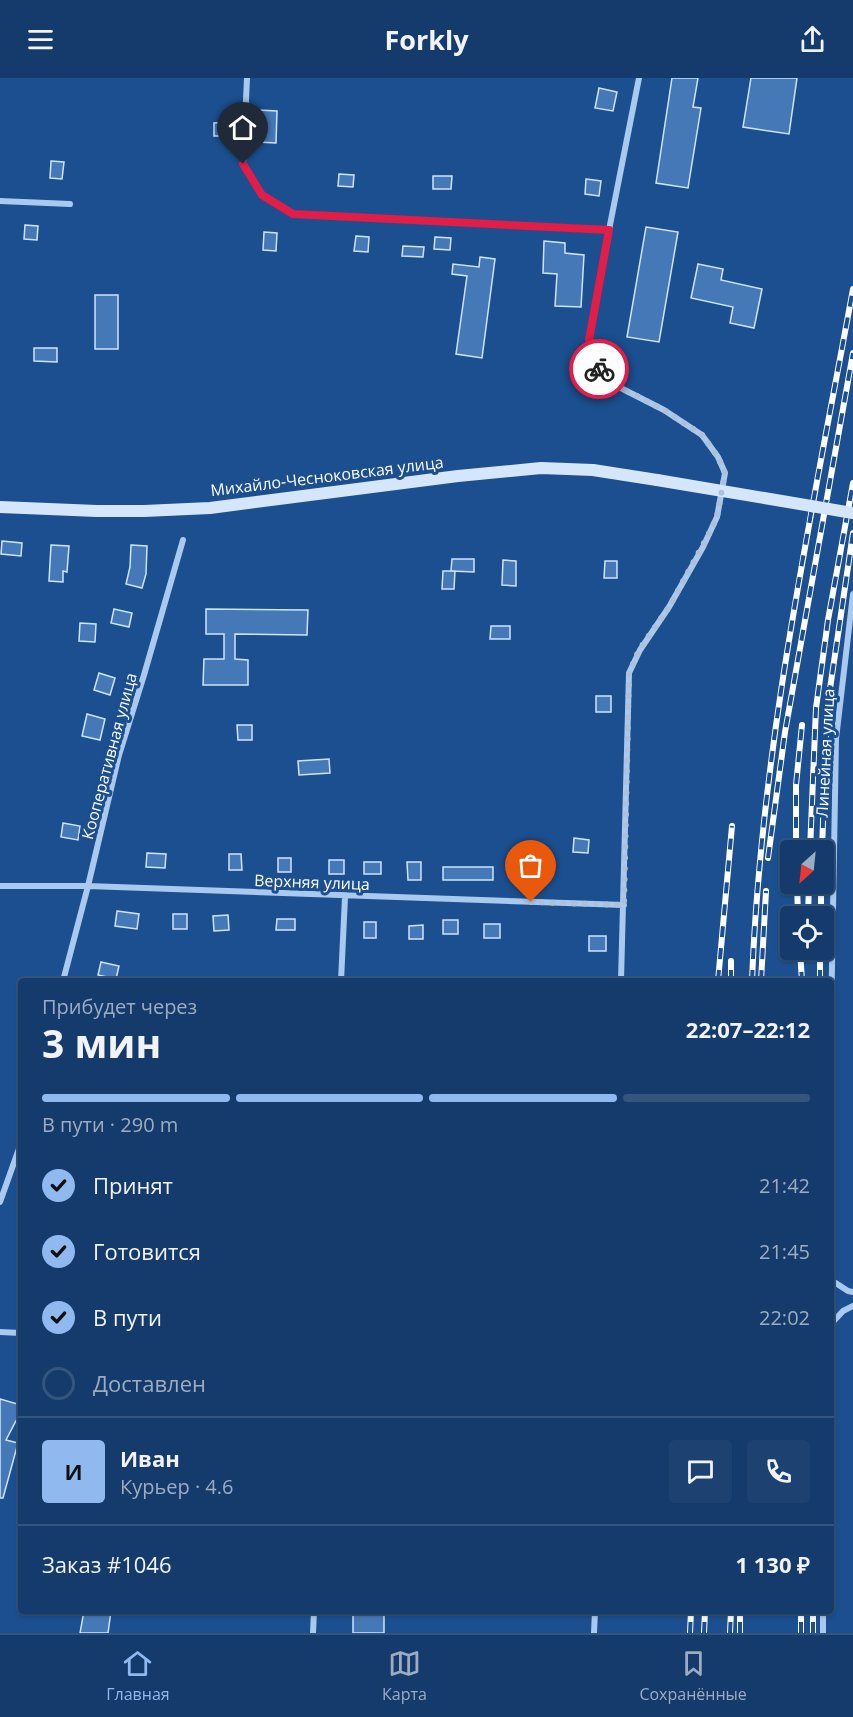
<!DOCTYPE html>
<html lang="ru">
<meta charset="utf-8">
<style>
body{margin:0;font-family:"Open Sans",sans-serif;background:#1d4271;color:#f1f3f6;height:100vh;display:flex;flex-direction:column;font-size:22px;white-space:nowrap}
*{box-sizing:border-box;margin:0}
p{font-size:20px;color:#9dadc1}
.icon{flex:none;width:33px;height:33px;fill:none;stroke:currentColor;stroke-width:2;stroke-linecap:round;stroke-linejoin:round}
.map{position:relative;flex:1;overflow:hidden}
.side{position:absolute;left:18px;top:900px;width:816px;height:636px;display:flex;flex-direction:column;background:#143b6b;border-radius:6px;box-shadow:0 2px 4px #0004,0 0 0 2px #33557e}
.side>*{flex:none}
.needle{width:39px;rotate:207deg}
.buttons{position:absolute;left:780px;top:762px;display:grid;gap:12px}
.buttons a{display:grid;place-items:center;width:54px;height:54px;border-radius:6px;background:#143b6b;box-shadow:0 2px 4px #0004,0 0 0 2px #33557e;font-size:30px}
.pin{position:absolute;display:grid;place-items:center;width:51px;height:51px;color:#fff;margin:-62px -26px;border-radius:50% 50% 50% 0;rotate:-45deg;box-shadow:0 0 6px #0007}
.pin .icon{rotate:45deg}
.courier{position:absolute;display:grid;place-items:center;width:60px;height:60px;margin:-30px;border:4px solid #e11d48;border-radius:50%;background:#fff;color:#222;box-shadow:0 2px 8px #0007}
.overview em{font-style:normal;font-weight:700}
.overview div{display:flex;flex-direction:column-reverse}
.overview{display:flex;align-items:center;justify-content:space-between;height:102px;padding:0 24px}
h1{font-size:39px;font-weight:700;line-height:45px}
.bar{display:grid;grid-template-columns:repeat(4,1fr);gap:9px 6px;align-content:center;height:72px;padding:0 24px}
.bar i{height:8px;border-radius:4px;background:#33557e}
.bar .current{background:#90b9f0}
.bar p{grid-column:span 4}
.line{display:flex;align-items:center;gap:15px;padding:0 24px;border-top:2px solid #33557e}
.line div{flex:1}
.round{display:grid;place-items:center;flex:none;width:63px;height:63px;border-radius:6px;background:#1d4271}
ol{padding:0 24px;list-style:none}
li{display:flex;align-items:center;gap:18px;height:66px}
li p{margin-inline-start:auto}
li .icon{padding:6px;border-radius:50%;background:#90b9f0;color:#111;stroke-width:4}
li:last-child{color:#9dadc1}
li i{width:33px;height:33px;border:3px solid #33557e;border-radius:50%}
header{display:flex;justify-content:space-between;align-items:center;height:78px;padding:0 24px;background:#143b6b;font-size:27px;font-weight:700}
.tabs{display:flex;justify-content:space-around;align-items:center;height:84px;border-top:2px solid #33557e;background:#143b6b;font-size:16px;color:#9dadc1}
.tabs a{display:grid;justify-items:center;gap:3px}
.tabs .current{color:#90b9f0}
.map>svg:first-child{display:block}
.building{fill:#4478b7;stroke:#cfe3fa;stroke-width:1.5}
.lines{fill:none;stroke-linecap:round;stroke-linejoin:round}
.street{stroke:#a9c9ee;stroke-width:6}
.secondary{stroke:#d6e6fa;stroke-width:12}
.rail-casing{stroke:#fff;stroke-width:6}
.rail{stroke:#1b4f8f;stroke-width:4;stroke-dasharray:11;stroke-linecap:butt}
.secondary-bridge{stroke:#d6e6fa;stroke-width:12}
.done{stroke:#afc1d8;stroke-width:6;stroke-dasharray:0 10.8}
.route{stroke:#e11d48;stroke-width:8}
.labels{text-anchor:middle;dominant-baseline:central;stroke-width:6;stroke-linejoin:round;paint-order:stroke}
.street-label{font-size:16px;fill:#fff;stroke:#1b4f8f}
</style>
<header><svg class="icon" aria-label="menu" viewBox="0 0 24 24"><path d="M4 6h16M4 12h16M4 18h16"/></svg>Forkly<svg class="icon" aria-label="share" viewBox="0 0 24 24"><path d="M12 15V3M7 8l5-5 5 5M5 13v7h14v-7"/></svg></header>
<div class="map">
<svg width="853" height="1555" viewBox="0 0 853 1555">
<rect width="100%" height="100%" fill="#1b4f8f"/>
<!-- building -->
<path class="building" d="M672 0H698L693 29 701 30 688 110 656 105Z
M751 0H797L789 56 743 49Z
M599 10 617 14 613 33 595 30Z
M258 32 277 33 276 65 257 64Z
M231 44 232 58H214V45Z
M51 83 64 84 62 101 50 100Z
M339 96 354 97 353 109 338 108Z
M433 98H452L451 111H433Z
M586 101 601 103 599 118 585 116Z
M25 147 38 148 37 162 24 161Z
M646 149 678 154 659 264 627 259Z
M264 154 277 155 276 173 263 172Z
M356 158 369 159 368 174 354 173Z
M435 159 451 160 450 172 434 171Z
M544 163 565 165V175L584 177 581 229 555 228 557 196 543 195Z
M403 168 424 169 423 179 402 178Z
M480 179 495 181 482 280 456 276 467 198 452 196 453 186 479 189Z
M698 186 723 191 721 202 762 211 754 250 730 245 733 229 691 220Z
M95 217H118V271H95Z
M34 270H57V284L34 283Z
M2 463 22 465 21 478 1 476Z
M51 467 69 468 67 494 63 493V504L49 503Z
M131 467 147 468 146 496 142 510 126 506 130 489Z
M452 481H474V494L451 493Z
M503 482 516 483V508L502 507Z
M605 483H617V500H604Z
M443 493H455L454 511H442Z
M114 531 132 535 129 549 111 545Z
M206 531 308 532 307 557 235 556V581L248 582V607H203L204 581H224V556H206Z
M80 545 96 546 95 564 79 563Z
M491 548H510V561H490Z
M99 595 115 600 110 617 94 612Z
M596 618H611V634H596Z
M87 636 105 641 100 662 82 658Z
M237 647H252V662H238Z
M329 681 330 695 299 697 298 683Z
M63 745 80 748 78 762 61 759Z
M574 760 589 762 588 775 573 774Z
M147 775 166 776 165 790 146 789Z
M229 776H241L242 792H229Z
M278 780H291V794H278Z
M329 782H344V796H329Z
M364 784H381V796H364Z
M407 784H421V802H408Z
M443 789H493V802H443Z
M117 833 139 836 137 851 115 848Z
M173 836H187V851H173Z
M228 837 229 852 214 853 213 838Z
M277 841H295V852H276Z
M443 842H458V856H443Z
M364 844H376V860H364Z
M484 846H500V860H484Z
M423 847V861H409V848Z
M589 858H606V873H589Z
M101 884 119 888 116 901 98 897Z
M0 1321 21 1327V1333L6 1362 18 1365 3 1420H0Z
M84 1533H111L108 1555H80Z
M353 1533H384V1555H353Z"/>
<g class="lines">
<!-- street -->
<path class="street" d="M247 0 243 86 262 117 293 136 609 152
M0 123 70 126
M0 808H88L624 827
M63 903 88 808 119 677 144 597 183 462
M341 903 345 819
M621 903 629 595 640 572 669 529 703 469 717 439 725 395 718 379 702 357 664 332 609 304 592 283 589 262 609 152 639 0
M831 945 836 661 853 516
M0 1124 21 1065
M831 1202 848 1213 853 1214
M831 1246 843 1233 853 1228
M0 1254 21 1255
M313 1555 314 1533
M594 1555 595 1533
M823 1555V1533"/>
<!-- secondary -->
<path class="secondary" d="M0 429 97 433H144L210 430 458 398 541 390 593 392 657 402"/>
<defs>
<path id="rail" d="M796 772V707L802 647
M810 772 816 630 828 542 853 405
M822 772 827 631 853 455
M768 780 785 654 853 275
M797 806 798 838
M808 838 809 806
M821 838V806
M800 872 802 903
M718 903 732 748
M731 903V883
M752 903C761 669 811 440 853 211
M761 903 766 813
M820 903V872
M690 1555 691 1533
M704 1555 705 1533
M730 1555 731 1533
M740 1555V1533
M801 1555V1533
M813 1555V1533"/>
</defs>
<!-- rail casing -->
<use href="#rail" class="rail-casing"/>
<!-- rail -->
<use href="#rail" class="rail"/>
<!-- secondary-bridge -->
<path class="secondary-bridge" d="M657 402 853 435"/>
</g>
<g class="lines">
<!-- done -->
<path class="done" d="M531 824 624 827 629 595 639 572 669 529 710 454 717 439 725 395 718 379 702 357 664 332 609 304 599 291"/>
<!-- route -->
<path class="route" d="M243 86 262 117 293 136 609 152 589 262 592 283 599 291"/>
</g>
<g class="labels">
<!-- street labels -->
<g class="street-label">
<text transform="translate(327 398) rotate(-7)">Михайло-Чесноковская улица</text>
<text transform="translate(825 675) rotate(-87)">Линейная улица</text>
<text transform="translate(109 678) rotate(-75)">Кооперативная улица</text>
<text transform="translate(312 804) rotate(2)">Верхняя улица</text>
</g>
</g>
</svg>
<div class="buttons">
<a><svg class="needle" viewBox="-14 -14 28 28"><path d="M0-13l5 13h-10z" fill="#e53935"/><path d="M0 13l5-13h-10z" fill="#9dadc1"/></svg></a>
<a><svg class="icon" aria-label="locate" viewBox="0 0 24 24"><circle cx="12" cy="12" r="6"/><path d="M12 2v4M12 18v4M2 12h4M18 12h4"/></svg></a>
</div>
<div class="pin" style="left:531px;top:824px;background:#ea580c"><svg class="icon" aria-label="bag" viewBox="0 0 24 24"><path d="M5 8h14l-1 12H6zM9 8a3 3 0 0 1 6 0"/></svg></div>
<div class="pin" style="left:243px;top:86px;background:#1f2937"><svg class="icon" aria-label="home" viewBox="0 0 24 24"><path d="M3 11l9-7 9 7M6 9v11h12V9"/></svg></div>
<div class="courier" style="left:599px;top:291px"><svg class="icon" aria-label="bike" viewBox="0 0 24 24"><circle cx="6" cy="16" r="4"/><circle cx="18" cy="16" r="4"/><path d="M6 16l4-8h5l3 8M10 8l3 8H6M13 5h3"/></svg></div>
<section class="side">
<div class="overview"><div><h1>3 мин</h1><p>Прибудет через</p></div><em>22:07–22:12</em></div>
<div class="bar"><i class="current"></i><i class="current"></i><i class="current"></i><i></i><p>В пути · 290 m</p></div>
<ol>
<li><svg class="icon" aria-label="check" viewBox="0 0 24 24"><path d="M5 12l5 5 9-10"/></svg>Принят<p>21:42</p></li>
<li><svg class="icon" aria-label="check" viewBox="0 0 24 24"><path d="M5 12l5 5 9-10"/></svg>Готовится<p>21:45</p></li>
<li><svg class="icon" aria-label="check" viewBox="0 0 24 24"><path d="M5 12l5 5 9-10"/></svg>В пути<p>22:02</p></li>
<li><i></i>Доставлен</li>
</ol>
<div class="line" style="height:108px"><b class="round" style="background:#90b9f0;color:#111">И</b><div><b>Иван</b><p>Курьер · 4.6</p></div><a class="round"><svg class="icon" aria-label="chat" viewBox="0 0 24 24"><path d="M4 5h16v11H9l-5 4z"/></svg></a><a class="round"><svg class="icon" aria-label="phone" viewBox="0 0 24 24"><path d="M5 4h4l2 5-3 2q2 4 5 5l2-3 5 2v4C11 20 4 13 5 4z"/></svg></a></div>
<div class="line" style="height:78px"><div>Заказ #1046</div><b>1 130 ₽</b></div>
</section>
</div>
<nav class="tabs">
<a class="current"><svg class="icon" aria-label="home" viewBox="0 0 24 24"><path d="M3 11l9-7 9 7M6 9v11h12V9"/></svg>Главная</a>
<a><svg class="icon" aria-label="map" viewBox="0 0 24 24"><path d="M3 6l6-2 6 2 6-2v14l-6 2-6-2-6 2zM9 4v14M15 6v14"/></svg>Карта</a>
<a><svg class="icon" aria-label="saved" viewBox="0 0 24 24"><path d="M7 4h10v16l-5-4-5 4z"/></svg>Сохранённые</a>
</nav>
